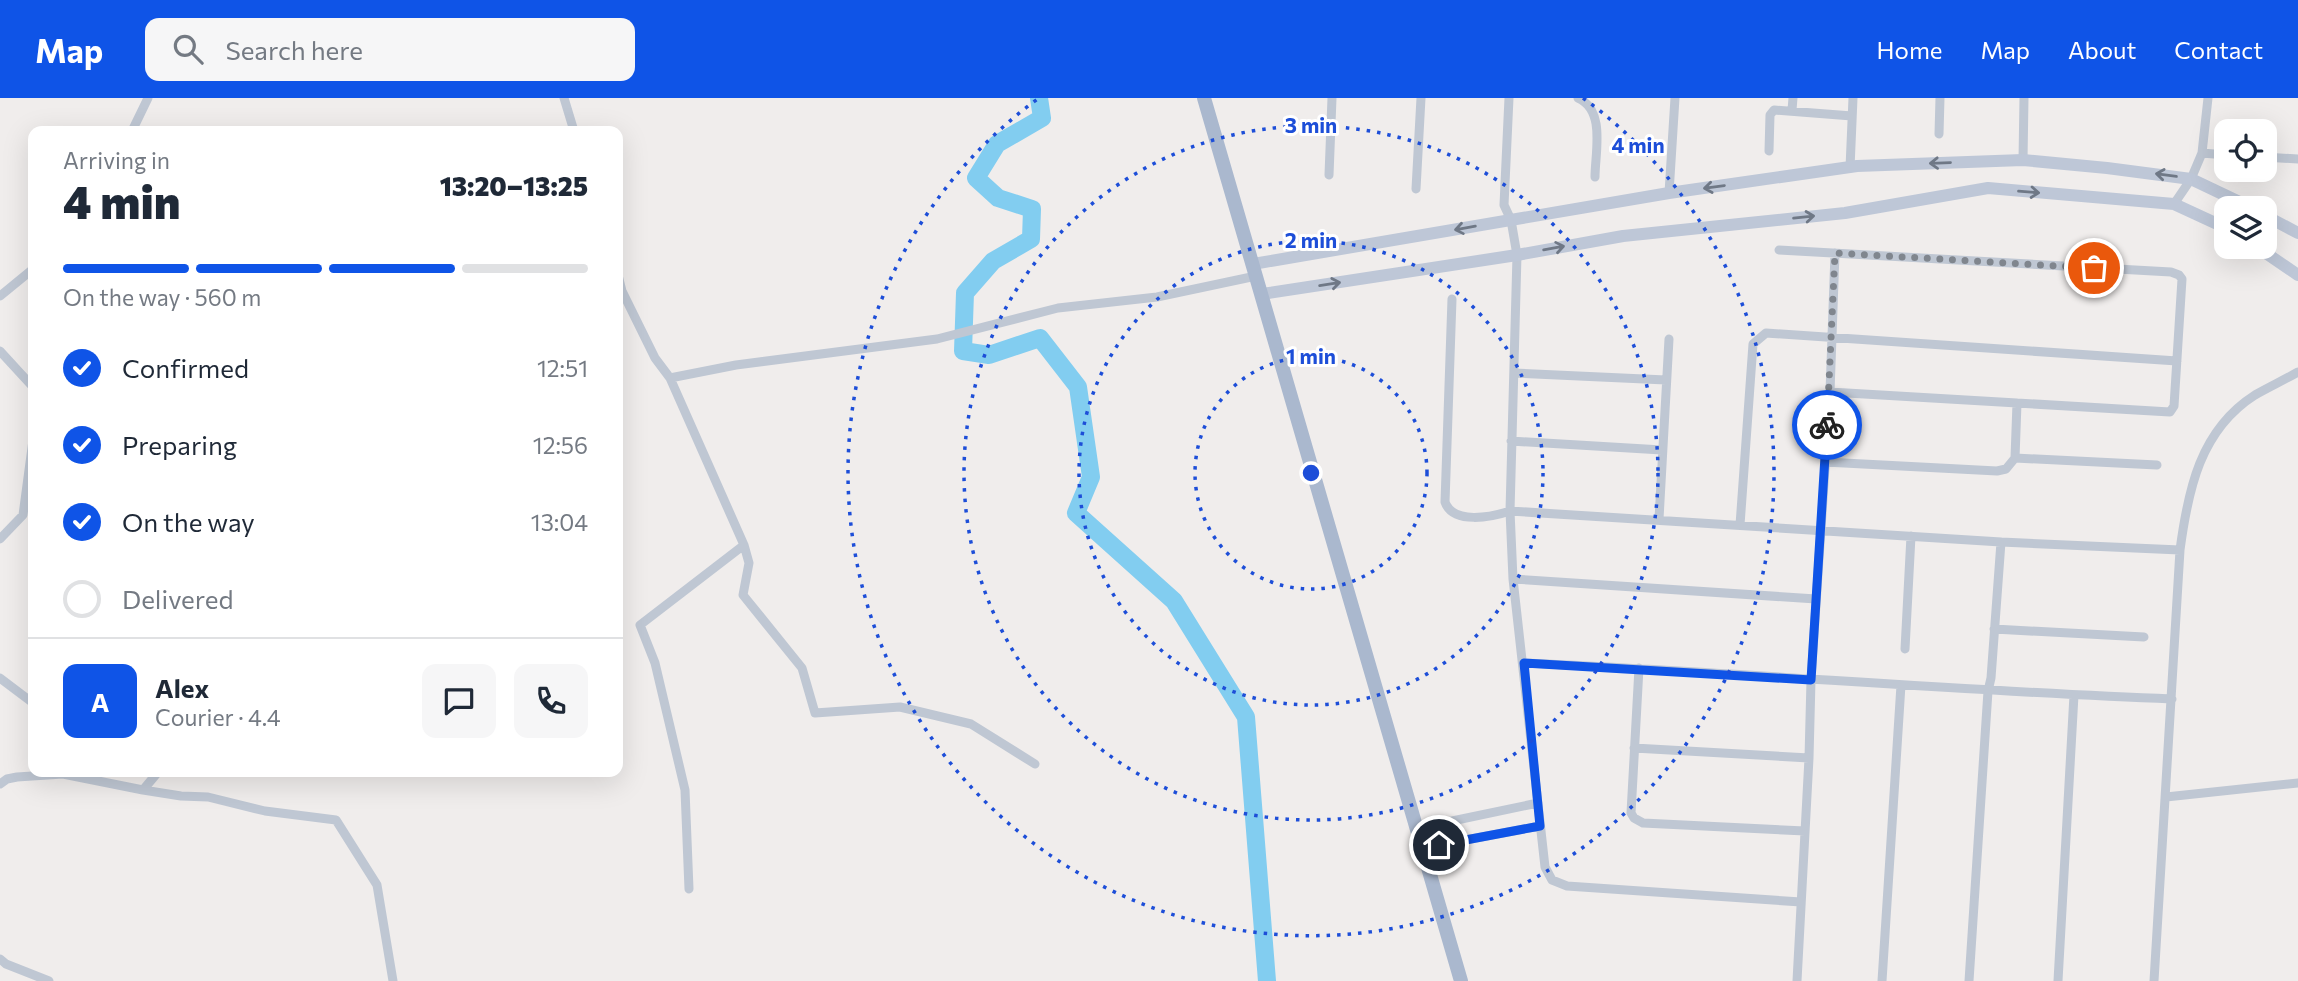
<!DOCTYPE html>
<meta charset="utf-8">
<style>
body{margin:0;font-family:Commissioner,sans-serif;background:#f6f6f7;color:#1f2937;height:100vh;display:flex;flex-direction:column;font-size:26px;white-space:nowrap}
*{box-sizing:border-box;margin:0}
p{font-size:23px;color:#747a83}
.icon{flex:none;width:38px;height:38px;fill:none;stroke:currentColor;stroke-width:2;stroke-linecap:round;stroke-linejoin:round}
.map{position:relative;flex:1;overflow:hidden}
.details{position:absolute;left:28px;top:28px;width:595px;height:651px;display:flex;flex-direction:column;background:#fff;border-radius:14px;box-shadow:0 7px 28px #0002}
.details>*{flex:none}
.fabs{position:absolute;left:2214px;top:21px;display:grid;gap:14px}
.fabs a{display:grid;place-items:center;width:63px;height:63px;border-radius:14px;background:#fff;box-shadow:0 7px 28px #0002;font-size:35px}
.pin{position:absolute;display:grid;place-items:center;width:60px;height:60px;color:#fff;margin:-30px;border:4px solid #fff;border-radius:50%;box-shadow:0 2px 7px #0007}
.courier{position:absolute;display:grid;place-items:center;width:70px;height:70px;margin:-35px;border:5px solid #0f54e7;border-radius:50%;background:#fff;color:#222;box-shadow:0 2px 9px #0007}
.head em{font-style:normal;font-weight:800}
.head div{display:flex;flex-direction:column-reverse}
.head{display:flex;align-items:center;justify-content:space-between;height:119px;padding:0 35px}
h1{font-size:46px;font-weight:800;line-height:52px}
.bar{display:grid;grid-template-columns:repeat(4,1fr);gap:10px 7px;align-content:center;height:84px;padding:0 35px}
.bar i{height:9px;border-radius:5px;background:#e0e1e3}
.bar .current{background:#0f54e7}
.bar p{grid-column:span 4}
.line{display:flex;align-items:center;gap:18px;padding:0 35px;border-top:2px solid #e0e1e3}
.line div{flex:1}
.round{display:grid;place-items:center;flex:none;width:74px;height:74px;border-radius:14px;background:#f6f6f7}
ol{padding:0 35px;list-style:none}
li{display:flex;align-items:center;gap:21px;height:77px}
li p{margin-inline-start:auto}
li .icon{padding:7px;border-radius:50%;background:#0f54e7;color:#fff;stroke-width:4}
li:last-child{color:#747a83}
li i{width:38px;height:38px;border:4px solid #e0e1e3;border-radius:50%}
header{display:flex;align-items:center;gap:42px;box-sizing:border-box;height:98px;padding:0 35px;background:#0f54e7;color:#fff}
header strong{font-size:33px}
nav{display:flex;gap:38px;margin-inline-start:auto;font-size:24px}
.search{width:490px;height:63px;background:#f6f6f7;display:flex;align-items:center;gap:18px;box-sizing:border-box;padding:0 24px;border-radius:14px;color:#747a83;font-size:26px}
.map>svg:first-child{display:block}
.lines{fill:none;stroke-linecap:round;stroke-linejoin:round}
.river{stroke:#82cdf0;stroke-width:18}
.street{stroke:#bfc7d3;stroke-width:9}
.secondary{stroke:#bec7d7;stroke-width:12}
.primary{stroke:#aab8ce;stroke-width:14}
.oneway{stroke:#6f7886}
.done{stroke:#80868e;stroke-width:7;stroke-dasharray:0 12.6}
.route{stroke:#0f54e7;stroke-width:9}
.ring{fill:none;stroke:#1d4ed8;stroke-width:3.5;stroke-dasharray:3.5 7}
.centre{fill:#1d4ed8;stroke:#fff;stroke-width:3.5}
.ring-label{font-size:21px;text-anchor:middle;font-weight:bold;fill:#1d4ed8;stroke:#fff;stroke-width:6;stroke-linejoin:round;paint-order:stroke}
</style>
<header>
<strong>Map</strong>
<div class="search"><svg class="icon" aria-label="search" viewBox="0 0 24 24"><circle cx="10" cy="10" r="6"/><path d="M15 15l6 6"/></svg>Search here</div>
<nav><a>Home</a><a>Map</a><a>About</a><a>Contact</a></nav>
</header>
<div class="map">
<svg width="2298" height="883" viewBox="0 0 2298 883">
<rect width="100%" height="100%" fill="#f0edec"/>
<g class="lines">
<!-- river -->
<path class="river" d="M1039 0 1042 20 997 46 976 80 998 100 1032 111 1031 141 993 163 965 195 963 253 989 257 1040 240 1078 289 1091 379 1076 415 1174 503 1246 619 1267 883"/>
<!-- street -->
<path class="street" d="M564 0 574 33
M1509 0 1504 107 1511 122 1517 157 1510 413 1513 481 1545 769 1552 782 1567 788 1801 804
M1578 0C1606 12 1595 55 1595 79
M1792 12 1793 0
M132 33 148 0
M1939 36 1940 0
M1769 53 1770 17 1774 12 1852 18
M2202 55 2226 57
M2264 59 2298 61
M2023 62 2024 0
M1850 70 1853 0
M1329 77 1332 0
M1416 91 1421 0
M1669 95 1675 0
M2174 106 2191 81 2202 55 2208 0
M1779 152 2171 174 2179 177 2182 181 2174 308 2170 314 1830 294
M618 177 622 193
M618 191 622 193 655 260 670 280 744 447 749 465 743 497 802 570 815 615 900 609 971 626 1035 666
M0 198 33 171
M1452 201 1445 404C1453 427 1492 419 1510 413L2001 444 2180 452
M0 253 33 289
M1514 275 1666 282
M670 280 736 267 937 241 1058 210 1157 199 1256 178
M1511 343 1662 352
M2015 360 2157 367
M1825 364 1997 373 2006 371 2015 360 2017 305
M1659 421 1669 241
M1740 427 1753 246 1766 235 2177 263
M0 441 23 417 33 342
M1513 481 1816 501
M1994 531 2144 539
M1905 551 1911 438
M1524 565C1740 574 1955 593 2172 601
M1639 570 1631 715 1634 720 1643 725 1805 733
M0 580 33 605
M1634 650 1809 660
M0 686 7 681 17 679 63 676 143 692 181 698 208 699 265 713 336 722 377 787 393 883
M143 692 158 674
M2166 699 2298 685
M1433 727 1538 705
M1439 747 1540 728
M689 791 685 692 655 565 640 527 744 447
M0 861 6 866 49 883
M1797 883 1809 660 1811 582 1830 294 1835 155
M1882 883 1901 587
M1969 883 1988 593 1991 580 2001 444
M2058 883 2074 597
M2154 883 2180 452C2188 392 2200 332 2255 297 2269 289 2284 282 2298 274"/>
<!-- secondary -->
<path class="secondary" d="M2264 117 2298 135
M2257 149 2298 177
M1253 166 1669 95 1857 68 2023 62 2107 70 2191 81 2252 110
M1262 196 1517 157 1623 138 1845 115 1988 90 2174 106 2226 130"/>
<!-- primary -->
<path class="primary" d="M1204 0 1461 883"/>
</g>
<!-- one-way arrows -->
<defs><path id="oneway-shaft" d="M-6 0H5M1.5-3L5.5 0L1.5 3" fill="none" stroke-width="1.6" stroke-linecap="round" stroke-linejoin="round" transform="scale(1.75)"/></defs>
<g class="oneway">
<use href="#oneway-shaft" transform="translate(1940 65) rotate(178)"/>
<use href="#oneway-shaft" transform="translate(2166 77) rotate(-172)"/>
<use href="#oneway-shaft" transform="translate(1714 89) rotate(172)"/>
<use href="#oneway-shaft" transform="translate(2029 94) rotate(5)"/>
<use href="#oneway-shaft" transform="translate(1804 119) rotate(-6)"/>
<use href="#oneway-shaft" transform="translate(1465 130) rotate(170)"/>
<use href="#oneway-shaft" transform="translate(1554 150) rotate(-10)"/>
<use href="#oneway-shaft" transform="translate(1330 186) rotate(-9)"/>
</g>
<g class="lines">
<!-- done -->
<path class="done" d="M1827 327 1835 155 2094 170"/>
<!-- route -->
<path class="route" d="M1439 747 1540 728 1524 565 1811 582 1827 327"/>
</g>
<!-- distance rings -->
<g class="ring">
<circle cx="1311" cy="375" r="116"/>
<circle cx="1311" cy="375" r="232"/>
<circle cx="1311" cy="375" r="347"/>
<path d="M1583 0A463 463 0 1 1 1039 0"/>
</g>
<circle cx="1311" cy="375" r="10" class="centre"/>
<g class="ring-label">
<text x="1311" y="35">3 min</text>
<text x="1638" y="55">4 min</text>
<text x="1311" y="150">2 min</text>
<text x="1311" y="266">1 min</text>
</g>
</svg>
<div class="fabs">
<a><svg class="icon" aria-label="locate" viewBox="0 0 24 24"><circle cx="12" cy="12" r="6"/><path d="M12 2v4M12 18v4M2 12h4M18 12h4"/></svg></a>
<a><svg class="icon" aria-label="layers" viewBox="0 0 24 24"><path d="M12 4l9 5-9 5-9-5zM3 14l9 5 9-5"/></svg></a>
</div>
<div class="pin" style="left:2094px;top:170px;background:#ea580c"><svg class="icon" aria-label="bag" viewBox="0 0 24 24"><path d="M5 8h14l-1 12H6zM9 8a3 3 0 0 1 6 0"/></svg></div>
<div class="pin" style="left:1439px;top:747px;background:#1f2937"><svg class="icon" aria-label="home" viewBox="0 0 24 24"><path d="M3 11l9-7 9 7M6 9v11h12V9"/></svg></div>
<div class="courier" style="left:1827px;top:327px"><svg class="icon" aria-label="bike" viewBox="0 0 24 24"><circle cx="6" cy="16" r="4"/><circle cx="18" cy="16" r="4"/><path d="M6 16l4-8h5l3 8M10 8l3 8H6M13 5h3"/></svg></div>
<section class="details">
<div class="head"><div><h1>4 min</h1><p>Arriving in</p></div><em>13:20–13:25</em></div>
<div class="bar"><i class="current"></i><i class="current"></i><i class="current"></i><i></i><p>On the way · 560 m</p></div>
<ol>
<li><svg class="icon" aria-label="check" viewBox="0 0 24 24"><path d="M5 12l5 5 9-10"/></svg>Confirmed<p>12:51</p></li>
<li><svg class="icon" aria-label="check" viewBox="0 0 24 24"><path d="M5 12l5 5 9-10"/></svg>Preparing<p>12:56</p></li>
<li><svg class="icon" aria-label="check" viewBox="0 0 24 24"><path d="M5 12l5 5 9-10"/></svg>On the way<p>13:04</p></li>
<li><i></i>Delivered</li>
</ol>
<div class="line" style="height:126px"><b class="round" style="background:#0f54e7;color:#fff">A</b><div><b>Alex</b><p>Courier · 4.4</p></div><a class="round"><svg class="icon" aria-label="chat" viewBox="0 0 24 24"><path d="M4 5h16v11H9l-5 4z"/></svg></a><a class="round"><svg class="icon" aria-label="phone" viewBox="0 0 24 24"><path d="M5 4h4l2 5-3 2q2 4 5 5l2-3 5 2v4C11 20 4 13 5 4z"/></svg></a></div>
</section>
</div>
